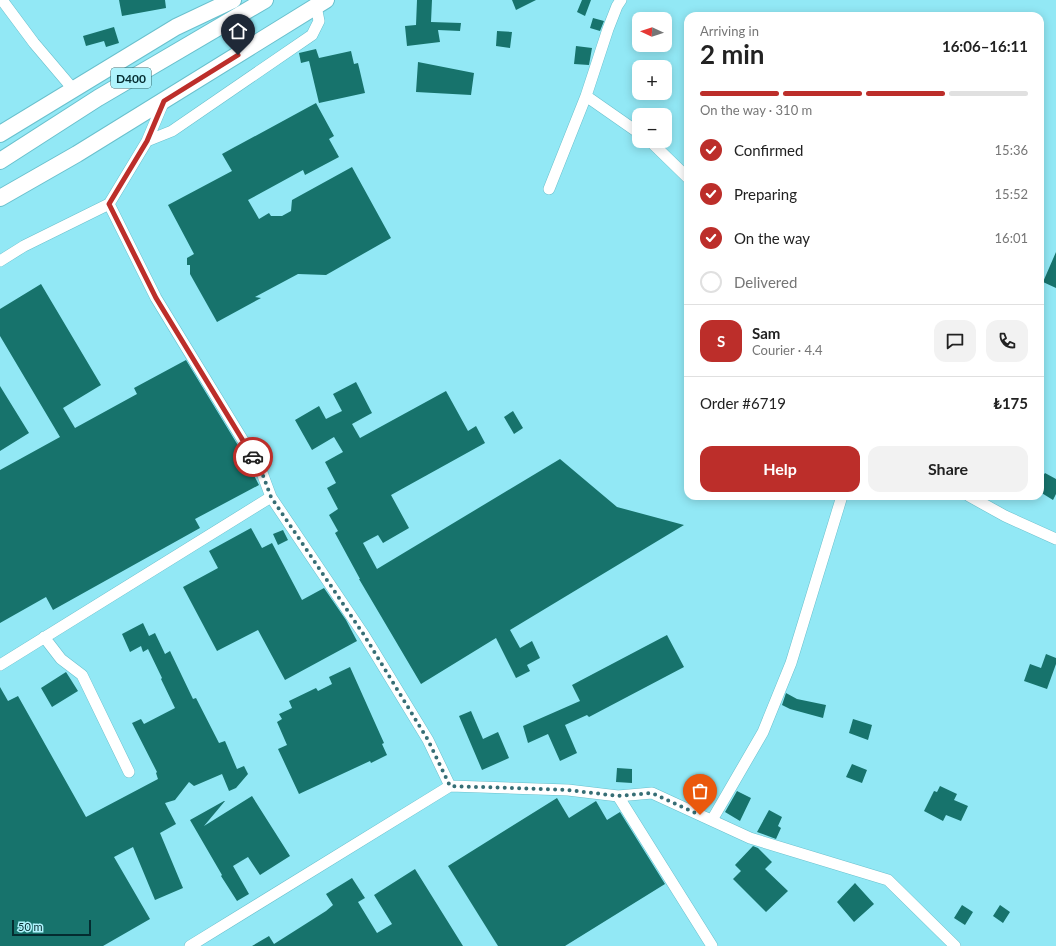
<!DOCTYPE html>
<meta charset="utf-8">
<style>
body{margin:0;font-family:Lato,sans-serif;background:#f2f2f2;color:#222;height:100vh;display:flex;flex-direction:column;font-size:15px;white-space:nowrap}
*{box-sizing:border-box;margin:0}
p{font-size:13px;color:#767676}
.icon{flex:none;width:22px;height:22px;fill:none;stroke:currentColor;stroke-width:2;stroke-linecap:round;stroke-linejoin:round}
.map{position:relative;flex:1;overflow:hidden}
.side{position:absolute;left:684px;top:12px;width:360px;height:488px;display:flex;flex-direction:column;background:#fff;border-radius:12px;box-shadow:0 2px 10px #0003}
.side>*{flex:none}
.needle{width:26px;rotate:273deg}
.controls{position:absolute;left:632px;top:12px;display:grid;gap:8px}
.controls a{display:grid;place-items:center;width:40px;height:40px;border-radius:8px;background:#fff;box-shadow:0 2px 10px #0003;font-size:20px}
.scale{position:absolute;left:12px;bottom:10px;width:79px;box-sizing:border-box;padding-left:4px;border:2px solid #042c30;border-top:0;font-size:11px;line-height:14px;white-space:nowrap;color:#042c30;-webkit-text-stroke:3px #aff3fc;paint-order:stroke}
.pin{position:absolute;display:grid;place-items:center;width:34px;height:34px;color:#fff;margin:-41px -17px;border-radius:50% 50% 50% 0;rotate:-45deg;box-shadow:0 0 4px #0007}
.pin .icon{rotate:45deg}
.courier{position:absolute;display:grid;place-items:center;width:40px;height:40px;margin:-20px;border:3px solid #bc2e2a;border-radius:50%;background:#fff;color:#222;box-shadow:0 1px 5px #0007}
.headline em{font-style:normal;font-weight:700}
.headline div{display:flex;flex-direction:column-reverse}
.headline{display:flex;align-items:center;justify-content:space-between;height:68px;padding:0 16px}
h1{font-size:26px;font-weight:700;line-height:30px}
.bar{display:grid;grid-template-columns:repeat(4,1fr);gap:6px 4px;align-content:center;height:48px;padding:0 16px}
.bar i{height:5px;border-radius:3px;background:#e0e0e0}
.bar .current{background:#bc2e2a}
.bar p{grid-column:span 4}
.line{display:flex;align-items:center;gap:10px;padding:0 16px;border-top:1px solid #e0e0e0}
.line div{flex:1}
.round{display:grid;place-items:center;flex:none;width:42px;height:42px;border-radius:12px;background:#f2f2f2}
ol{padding:0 16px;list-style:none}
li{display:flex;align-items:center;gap:12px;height:44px}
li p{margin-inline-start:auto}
li .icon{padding:4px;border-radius:50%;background:#bc2e2a;color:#fff;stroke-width:4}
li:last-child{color:#767676}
li i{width:22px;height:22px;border:2px solid #e0e0e0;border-radius:50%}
.button{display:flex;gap:8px;margin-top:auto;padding:8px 16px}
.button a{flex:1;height:46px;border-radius:12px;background:#bc2e2a;color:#fff;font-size:16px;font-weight:700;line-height:46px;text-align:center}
.button a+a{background:#f2f2f2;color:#222}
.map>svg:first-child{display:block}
.building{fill:#17736c}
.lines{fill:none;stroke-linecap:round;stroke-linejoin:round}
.minor-casing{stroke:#6ac0cd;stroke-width:12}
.highway-casing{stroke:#6ac0cd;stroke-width:18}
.minor{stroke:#fff;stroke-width:11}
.highway{stroke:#fff;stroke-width:16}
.done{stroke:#366e75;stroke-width:4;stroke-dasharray:0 7.2}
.route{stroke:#bc2e2a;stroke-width:5}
.labels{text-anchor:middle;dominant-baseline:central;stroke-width:4;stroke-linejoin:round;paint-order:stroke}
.shield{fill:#aff3fc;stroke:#37686d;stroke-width:1}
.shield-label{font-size:12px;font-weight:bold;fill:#042c30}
</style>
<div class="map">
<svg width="1056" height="946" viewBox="0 0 1056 946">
<rect width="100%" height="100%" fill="#92e8f5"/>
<!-- building -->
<path class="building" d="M119 0H165L166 8 122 16Z
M417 0H432L431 22 461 23 460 31 438 30 440 42 407 46 405 26 416 25Z
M512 0H536L516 10Z
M582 0H591L585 16 577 12Z
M593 18 604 21 600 31 590 28Z
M114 27 119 43 106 47 104 41 86 46 83 36Z
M497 31 512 32 510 48 496 46Z
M576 46 592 48 589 65 574 64Z
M316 49 319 58 351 51 354 64 358 63 365 93 319 103 309 61 301 63 299 53Z
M418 62 474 73 471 95 416 92Z
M316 103 334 136 329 139 339 157 305 175 303 170 248 200 259 219 269 213 271 216H282L291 211 292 200 352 167 391 238 326 275 298 274 255 297 261 298 217 322 190 274V265H187V258L194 254 168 205 232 171 222 154Z
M1056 252V288L1043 282Z
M41 284 101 385 63 408 75 428 137 394 134 388 186 360 239 447 259 485 195 519 200 528 53 610 46 597 0 623V470L60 437 0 336V309Z
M356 382 372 413 352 424 360 438 446 391 468 431 476 426 485 443 391 495 409 528 383 543 378 535 363 543 377 569 560 459 617 507 684 525 510 630 520 648 532 641 540 658 527 665 530 671 516 678 496 638 421 684 359 579H360L335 533 338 531 329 515 338 509 327 488 336 483 325 462 343 452 334 437 312 450 295 420 319 406 326 419 342 411 333 394Z
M0 386 29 433 0 451Z
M513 411 523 428 514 434 504 417Z
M1045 473 1056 479V494L1053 500 1040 492V480Z
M251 528 262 548 272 543 302 600 324 588 346 620 357 641 285 680 258 630 217 651 183 587 218 568 209 551Z
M283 530 288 540 278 545 273 534Z
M143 623 149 636 155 633 165 654 170 651 193 699 196 698 219 743 225 741 237 769 244 766 248 774 236 788 229 791 222 774 194 786 189 782 175 800 165 803 176 824 160 833 183 888 155 900 133 847 114 857 150 919 103 946H0V687L8 701 18 696 86 817 158 779 156 773 157 772 132 723 141 719 144 724 175 708 161 679 162 678 148 649 143 652 141 646 130 652 122 634Z
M667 635 684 667 589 717 587 715 565 725 577 753 560 761 548 734 528 743 523 726 580 701 572 685Z
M1046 654 1056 658V664L1047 689 1024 681 1030 664 1041 668Z
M350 667 384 743 382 744 387 755 371 763 370 761 299 794 278 749 287 745 277 722 282 719 279 714 292 708 289 701 316 688 318 691 332 684 329 677Z
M66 672 78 691 52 707 41 688Z
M786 693 797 699 826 705 823 718 790 709 782 705Z
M471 711 483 739 498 732 509 758 482 770 459 716Z
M853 719 872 725 868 740 849 733Z
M852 764 867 770 862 783 846 777Z
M617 768 632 769V783L616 782Z
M940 786 957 794 954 800 968 806 961 821 946 815 943 821 924 811 934 791 937 792Z
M737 791 751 798 740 821 725 812Z
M252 796 290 856 260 875 248 857 233 866 249 894 237 901 221 876 222 875 190 820 224 801H225L204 826Z
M557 798 569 818 596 801 607 820 620 812 665 884 565 946H498L448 866Z
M769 810 782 817 778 826 781 828 776 839 757 832Z
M753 846 758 848 772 862 765 869 788 891 766 912 733 879 741 871 735 865Z
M415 869 463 946H252L269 936 274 944 326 911 333 905 326 894 352 878 365 898 358 902 377 933 392 924 374 895Z
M855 883 874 904 854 922 837 902Z
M962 905 973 912 965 925 954 918Z
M1000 905 1010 912 1003 923 993 916Z"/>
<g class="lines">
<defs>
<path id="minor" d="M2 0 34 43 73 89
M586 96 639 133
M147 141 172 131 312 35 319 21 316 6
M650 141 688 178
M549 189 586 96 608 29 617 6 621 0
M109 204 147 141 164 101
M0 261 24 246 109 204 156 298 261 470 271 497 364 635 428 740 450 786 568 790 618 796 652 793 750 838 888 880 955 946
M969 496 1005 516 1056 539
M44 637 61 659 82 675 129 772
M0 665 271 497
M618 796 712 946
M712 820 763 732 791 663 842 496
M190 946 450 786"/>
<path id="highway" d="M0 134 176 27 233 0
M0 161 98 98 265 0
M0 198 77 154 326 0"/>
</defs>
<!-- minor casing -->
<use href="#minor" class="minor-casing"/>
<!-- highway casing -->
<use href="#highway" class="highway-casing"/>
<!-- minor -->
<use href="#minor" class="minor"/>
<!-- highway -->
<use href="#highway" class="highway"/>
</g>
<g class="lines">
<!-- done -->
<path class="done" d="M253 457 261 470 271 497 364 635 428 740 450 786 568 790 618 796 652 793 700 815"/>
<!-- route -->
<path class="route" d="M238 55 164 101 147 141 109 204 156 298 253 457"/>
</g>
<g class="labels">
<!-- shield labels -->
<rect class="shield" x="111" y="68" width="40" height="20" rx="3"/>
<g class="shield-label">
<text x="131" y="78">D400</text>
</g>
</g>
</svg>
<div class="controls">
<a><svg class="needle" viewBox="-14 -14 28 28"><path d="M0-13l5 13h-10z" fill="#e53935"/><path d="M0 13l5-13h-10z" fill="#767676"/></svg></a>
<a>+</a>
<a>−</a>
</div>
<div class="scale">50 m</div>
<div class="pin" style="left:700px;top:815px;background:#ea580c"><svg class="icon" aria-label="bag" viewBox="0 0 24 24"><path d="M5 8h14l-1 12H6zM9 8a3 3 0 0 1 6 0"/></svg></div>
<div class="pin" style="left:238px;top:55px;background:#1f2937"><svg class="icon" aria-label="home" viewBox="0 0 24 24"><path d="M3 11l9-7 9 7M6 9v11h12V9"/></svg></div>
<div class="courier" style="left:253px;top:457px"><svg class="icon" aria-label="car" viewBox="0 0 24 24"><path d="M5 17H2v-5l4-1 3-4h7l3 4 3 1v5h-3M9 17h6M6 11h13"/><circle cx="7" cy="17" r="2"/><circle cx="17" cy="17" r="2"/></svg></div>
<section class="side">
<div class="headline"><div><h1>2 min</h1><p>Arriving in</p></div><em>16:06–16:11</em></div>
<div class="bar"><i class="current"></i><i class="current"></i><i class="current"></i><i></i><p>On the way · 310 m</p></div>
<ol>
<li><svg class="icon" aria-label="check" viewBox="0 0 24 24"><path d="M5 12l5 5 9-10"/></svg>Confirmed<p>15:36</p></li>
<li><svg class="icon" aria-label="check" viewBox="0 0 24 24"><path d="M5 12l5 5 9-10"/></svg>Preparing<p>15:52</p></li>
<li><svg class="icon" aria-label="check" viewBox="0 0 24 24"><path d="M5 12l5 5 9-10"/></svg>On the way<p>16:01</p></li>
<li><i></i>Delivered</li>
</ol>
<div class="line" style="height:72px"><b class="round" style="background:#bc2e2a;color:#fff">S</b><div><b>Sam</b><p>Courier · 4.4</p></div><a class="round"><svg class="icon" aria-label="chat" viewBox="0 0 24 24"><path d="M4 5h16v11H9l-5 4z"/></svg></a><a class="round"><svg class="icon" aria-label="phone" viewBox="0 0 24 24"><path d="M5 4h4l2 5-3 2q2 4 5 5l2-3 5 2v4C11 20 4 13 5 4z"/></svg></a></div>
<div class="line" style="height:52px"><div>Order #6719</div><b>₺175</b></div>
<div class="button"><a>Help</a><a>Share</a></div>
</section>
</div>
